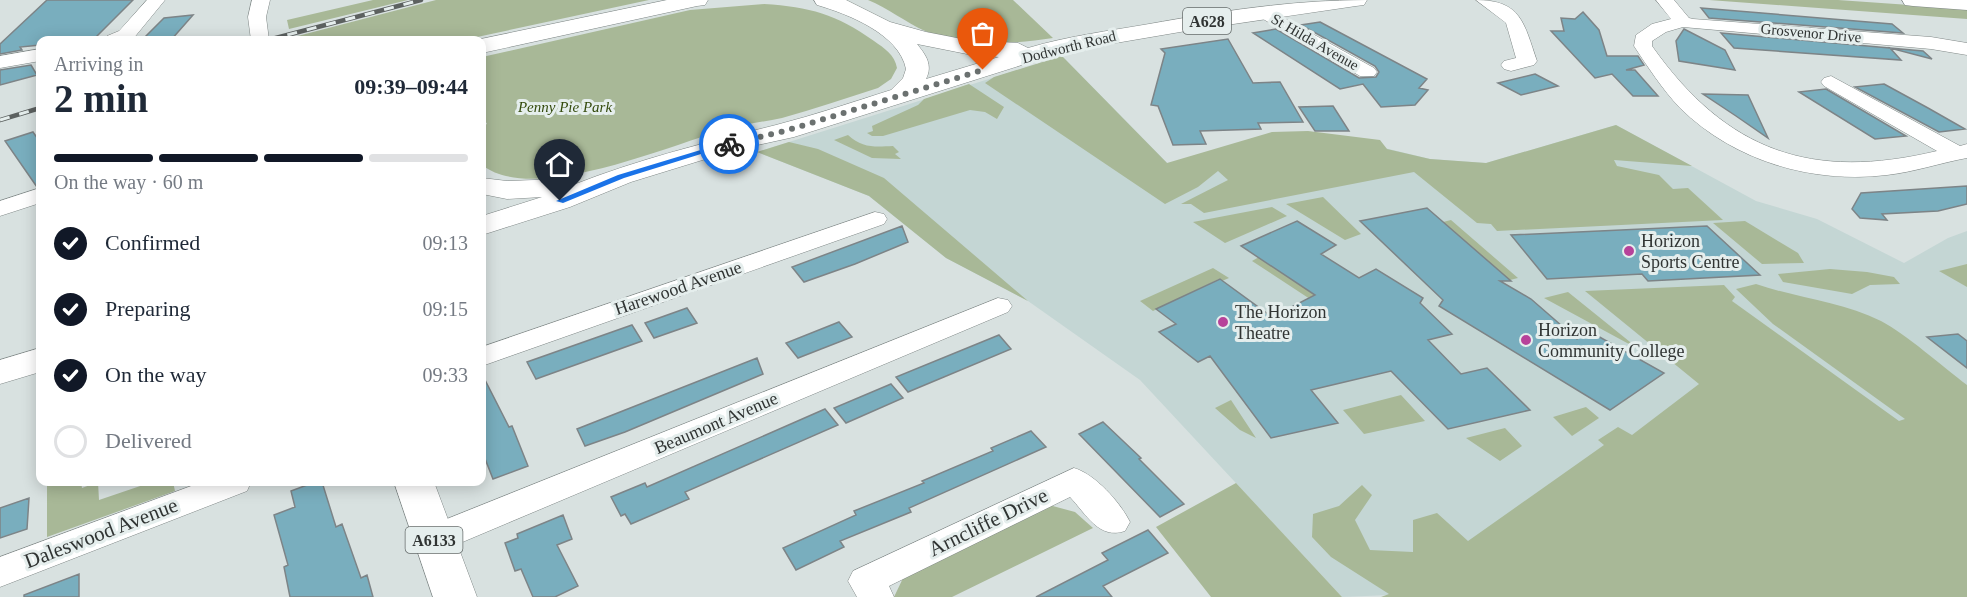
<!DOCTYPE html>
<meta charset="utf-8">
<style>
body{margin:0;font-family:Georgia,serif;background:#f2f2f3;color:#1f2937;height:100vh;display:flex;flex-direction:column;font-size:22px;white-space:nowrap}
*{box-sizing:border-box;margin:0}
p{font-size:20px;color:#747a83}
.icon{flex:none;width:33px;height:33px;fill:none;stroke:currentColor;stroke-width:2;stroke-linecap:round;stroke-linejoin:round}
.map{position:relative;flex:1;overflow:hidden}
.details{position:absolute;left:36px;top:36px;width:450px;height:450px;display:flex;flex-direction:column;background:#fff;border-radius:12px;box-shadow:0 3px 15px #0003}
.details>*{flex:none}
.pin{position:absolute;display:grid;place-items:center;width:51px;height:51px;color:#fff;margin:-62px -26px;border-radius:50% 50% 50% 0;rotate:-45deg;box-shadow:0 0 6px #0007}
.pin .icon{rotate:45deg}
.courier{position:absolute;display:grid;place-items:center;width:60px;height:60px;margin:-30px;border:4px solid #1a73e8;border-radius:50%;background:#fff;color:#222;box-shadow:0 2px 8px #0007}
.summary em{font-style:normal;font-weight:700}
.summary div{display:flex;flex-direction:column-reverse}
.summary{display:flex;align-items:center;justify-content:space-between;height:102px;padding:0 18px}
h1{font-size:39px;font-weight:700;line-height:45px}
.bar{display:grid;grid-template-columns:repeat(4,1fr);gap:9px 6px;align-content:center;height:72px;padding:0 18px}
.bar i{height:8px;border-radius:4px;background:#e0e1e3}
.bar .active{background:#111827}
.bar p{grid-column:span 4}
ol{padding:0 18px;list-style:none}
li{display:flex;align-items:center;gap:18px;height:66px}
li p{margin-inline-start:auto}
li .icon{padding:6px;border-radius:50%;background:#111827;color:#fff;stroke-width:4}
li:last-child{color:#747a83}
li i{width:33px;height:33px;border:3px solid #e0e1e3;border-radius:50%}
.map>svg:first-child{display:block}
.built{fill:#c4d6d4}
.green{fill:#a8b897}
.building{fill:#79aebe;stroke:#7d8487;stroke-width:1.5}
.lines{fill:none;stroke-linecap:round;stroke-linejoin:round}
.minor-casing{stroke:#808887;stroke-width:1}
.highway-casing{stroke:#808887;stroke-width:1}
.minor{fill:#fff;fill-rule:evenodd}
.highway{fill:#fff;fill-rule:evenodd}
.rail-casing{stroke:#5c6160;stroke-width:4.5}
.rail{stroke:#e5eeed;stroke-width:3;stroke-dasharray:10;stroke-linecap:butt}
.route{fill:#1a73e8}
.done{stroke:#6b7170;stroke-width:6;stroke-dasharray:0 10.8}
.poi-dot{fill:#b7429a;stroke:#e5eeed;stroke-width:2}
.labels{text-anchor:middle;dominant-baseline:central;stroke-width:6;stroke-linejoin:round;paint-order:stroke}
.far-street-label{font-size:15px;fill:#303433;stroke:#e5eeed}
.far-park-label{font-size:15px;font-style:italic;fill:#334a0c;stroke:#e5eeed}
.shield{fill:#e5eeed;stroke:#666c6b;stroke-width:1.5}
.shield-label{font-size:16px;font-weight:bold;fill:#303433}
.poi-label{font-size:18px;fill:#303433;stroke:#e5eeed;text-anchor:start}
.street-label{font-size:18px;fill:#303433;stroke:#e5eeed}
.near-street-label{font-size:21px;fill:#303433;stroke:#e5eeed}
</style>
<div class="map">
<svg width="1967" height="597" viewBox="0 0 1967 597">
<rect width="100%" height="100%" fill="#d8e1e0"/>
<!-- built -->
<path class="built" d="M1062 56 1182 178 1327 134 1430 159 1486 163 1616 125 1756 201 1817 219 1904 263 1948 238 1967 231V597H1403L1390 595 1342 597 1140 380 1028 301 946 258 869 196 757 152Z"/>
<!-- green -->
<path class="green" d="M373 0H408L289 29 287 20Z
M436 0H649L463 40H290V38Z
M868 0H1013L1053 38C1011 44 965 48 925 31 905 22 888 8 868 0Z
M1709 0H1838L1967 9V19Z
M764 4C810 7 836 14 874 41 884 48 895 55 897 68L891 79 878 88C846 98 814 109 782 118 763 122 743 124 724 130 667 146 533 205 482 165V126L487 124 482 116V57L690 10Z
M1062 56 1167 163 1272 132 1308 131 1380 140 1387 149 1430 159 1486 163 1616 125 1692 166 1614 160 1617 166 1659 175 1673 189 1688 188 1723 220 1497 231 1491 224 1477 223 1414 172 1204 213 1191 204H1181L1228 180 1218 171 1198 187 1165 204 985 83 994 77Z
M969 84 1004 107 997 119 985 112 970 110 883 136H872L867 133 873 131 872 126 918 105 924 99Z
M848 135C862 148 874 147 893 146L899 152 895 154 901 159 872 158 834 140Z
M789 142 818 149 884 178 1028 301 946 258 869 196 757 152Z
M1323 197 1361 234 1345 240 1286 204Z
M1272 207 1287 216 1225 243 1193 222Z
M1451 220 1518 278 1510 280 1443 222Z
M1745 221 1798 253 1804 263 1762 264 1713 223Z
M1259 257 1320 298 1313 301 1252 261Z
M1967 264V287L1939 271Z
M1213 268 1229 278 1222 281 1219 279 1153 311 1140 301Z
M1830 269 1867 272 1894 277 1900 284 1870 285 1852 294 1783 282 1778 274Z
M1756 284C1797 298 1842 302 1881 321 1906 334 1943 367 1967 385V597H1381L1389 594 1331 557 1312 537 1313 514 1339 506 1362 485 1372 495 1355 520 1370 550 1413 552V520L1437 513 1468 541 1604 445 1598 440 1618 427 1632 435 1699 384 1585 291 1724 285 1735 297 1732 301 1899 421 1905 419 1773 324 1736 289Z
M1568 292 1640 350 1544 298Z
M1401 395 1425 421 1364 434 1343 410Z
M1231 400 1256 438 1240 430 1215 408Z
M1586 407 1599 418 1572 436 1553 417Z
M1505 428 1522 446 1500 461 1466 438Z
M47 482H81L82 488 98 482 99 500 152 482H173L175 491 47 537Z
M1236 483 1342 597H1211L1156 527Z
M1049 505 1075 512 1093 528 952 597H894L905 574Z"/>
<!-- building -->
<path class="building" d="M47 0H133L93 40H40V45L20 47 22 50 0 54V44Z
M1701 8 1892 24 1903 33 1709 18Z
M1583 12 1599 30 1607 56H1638L1644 65 1626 70H1635L1658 96H1633L1612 74 1595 78 1551 31H1564L1561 18 1575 19Z
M193 15 171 40H142L164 18Z
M1320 22 1427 79 1419 88 1428 90 1415 105 1381 107 1363 84 1340 89 1253 33 1276 29 1359 78 1376 77 1379 72 1375 66 1301 25Z
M1684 29 1725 50 1735 70 1679 61 1676 41Z
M1721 33 1923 51 1932 59 1890 48 1901 60 1734 48Z
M1228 39 1253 83 1280 82 1303 122 1258 123 1261 129 1200 131 1206 144 1173 145 1158 106 1151 105 1165 53 1161 49Z
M31 65 37 75 0 85V70Z
M1535 74 1558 86 1521 95 1498 83Z
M1884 84 1928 108 1965 129 1939 132 1855 87Z
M1826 89 1906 136 1875 139 1799 92Z
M1703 94 1748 95 1768 138 1736 116Z
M1333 106 1349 131H1315L1299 107Z
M33 132 40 142V186L37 187 5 141Z
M1967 186V204L1938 211 1882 214 1887 220 1860 218 1852 209 1861 193Z
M1427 208 1511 281H1500L1531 299 1577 339 1587 330 1664 373 1610 410 1439 306 1443 300 1360 221Z
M1297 221 1336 245 1321 254 1359 278 1376 269 1423 298 1420 303 1452 334 1428 340 1461 374 1487 368 1530 410 1448 429 1391 371 1311 390 1338 423 1271 438 1210 356 1198 362 1159 332 1176 324 1156 309 1220 279 1272 317 1315 295 1241 246Z
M902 226 908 242 855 264 804 282 792 267Z
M1707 226 1760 275 1648 281 1642 274 1547 279 1511 235Z
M687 308 697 323 654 338 645 323Z
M839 322 852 337 798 358 786 343Z
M632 325 642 341 536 379 527 362Z
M1958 334 1967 341V368L1927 337Z
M999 335 1011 349 908 392 896 377Z
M757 358 763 374 625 432 585 446 577 429Z
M482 374 509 427 512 426 528 466 493 479 482 451Z
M891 384 903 398 846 423 834 408Z
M825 409 838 425 685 492 689 499 631 524 625 514 621 516 611 497 645 483 647 487Z
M1103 422 1141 458 1139 459 1184 504 1160 517 1079 434Z
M1031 431 1046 447 909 508 911 512 840 541 844 547 796 570 783 548 856 515 854 511 924 483 922 481 993 451 991 448Z
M315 482H322L336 527 342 524 361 578 367 575 373 597H290L284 567 288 565 274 515 295 507 291 491Z
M29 498 27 529 0 538V508Z
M563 515 572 539 557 545 578 586 555 597H533L521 569 515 571 505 543 518 538 517 534Z
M1148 530 1168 553 1103 586 1112 597H1036L1108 560 1102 553Z
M79 574V597H24V595Z"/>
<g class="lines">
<defs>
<path id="minor" d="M147 0H165L133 39 105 40 107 36 119 31Z
M252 0H270L266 17 269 40H251L248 17Z
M1476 0C1522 0 1524 24 1537 61L1534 65 1511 71 1504 69 1501 65 1504 61 1516 58 1506 23Z
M1656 0H1674L1689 18 1693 19 1931 37 1967 43V55L1931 49 1683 27 1666 32 1652 41V46C1727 152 1812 181 1937 151L1824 86 1821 82 1824 78 1831 76 1960 146 1967 144V158C1940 163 1914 172 1887 175 1812 184 1734 161 1680 108 1662 89 1648 67 1634 46L1636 35 1652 24 1671 19Z
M1264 7 1374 68 1377 72 1374 76H1360L1258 16 1255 12Z
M40 49V61L0 68V56Z
M40 188V203L0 216V201Z
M875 212 884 214 887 219 884 224 482 366V347Z
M998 298 1008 300 1012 306 1008 312 446 549 434 553 422 549 417 539 422 529Z
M1074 468C1095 474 1120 502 1130 522L1125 531C1099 540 1086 514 1070 497L889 586 894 597H857L848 581 853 571Z
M202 482H251L247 491 0 587V557Z"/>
<path id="highway" d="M667 0H708L705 5 697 6 482 53V40H476Z
M814 0H846L890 22 926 32 967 40 1018 43 1028 48C1068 36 1109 31 1149 24 1221 11 1293 0 1367 0L1364 5 1356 6 1186 31 1063 52 794 137 735 150 631 182 570 207 482 235V216L542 197 507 199 482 194V178L507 181 561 179 573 185C639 159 708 142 776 125 815 115 853 102 891 90L903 78 906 69C899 34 848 14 817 5ZM917 44 967 54 999 57 926 79C933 65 926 55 917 44Z
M1902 0H1967V10L1913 6 1905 5Z
M40 348V372L0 384V360Z
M394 482H434L477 597H433Z"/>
</defs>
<!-- minor casing -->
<use href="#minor" class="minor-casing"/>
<!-- highway casing -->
<use href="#highway" class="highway-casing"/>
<!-- minor -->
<use href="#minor" class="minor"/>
<!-- highway -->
<use href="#highway" class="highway"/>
<defs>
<path id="rail" d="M268 40 421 0
M0 120 40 108"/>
</defs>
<!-- rail casing -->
<use href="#rail" class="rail-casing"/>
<!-- rail -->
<use href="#rail" class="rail"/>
</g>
<!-- route -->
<path class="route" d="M727 142 733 144 624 178 563 203 556 201 618 175Z"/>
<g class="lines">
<!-- done -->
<path class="done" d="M729 144 785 131 983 70"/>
</g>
<!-- markers -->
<g class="poi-dot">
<circle cx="1629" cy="251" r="6"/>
<circle cx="1223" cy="322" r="6"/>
<circle cx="1526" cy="340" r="6"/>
</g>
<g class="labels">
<!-- far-street labels -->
<g class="far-street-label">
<text transform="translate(1811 33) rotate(5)">Grosvenor Drive</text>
<text transform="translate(1315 42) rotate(30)">St Hilda Avenue</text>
<text transform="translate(1069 47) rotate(-14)">Dodworth Road</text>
</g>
<!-- far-park labels -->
<g class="far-park-label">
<text x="565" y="107">Penny Pie Park</text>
</g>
<!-- shield labels -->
<g class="shield">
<rect x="1183" y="8" width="48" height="26" rx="4.5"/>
<rect x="405.5" y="527" width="57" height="26" rx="4.5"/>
</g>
<g class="shield-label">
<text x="1207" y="21">A628</text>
<text x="434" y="540">A6133</text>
</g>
<!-- poi labels -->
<g class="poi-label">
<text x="1641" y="241">Horizon<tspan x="1641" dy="21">Sports Centre</tspan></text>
<text x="1235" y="312">The Horizon<tspan x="1235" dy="21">Theatre</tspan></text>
<text x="1538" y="330">Horizon<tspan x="1538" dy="21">Community College</tspan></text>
</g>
<!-- street labels -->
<g class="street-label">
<text transform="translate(678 288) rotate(-19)">Harewood Avenue</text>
<text transform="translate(716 423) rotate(-23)">Beaumont Avenue</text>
</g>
<!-- near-street labels -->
<g class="near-street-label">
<text transform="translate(988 522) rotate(-26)">Arncliffe Drive</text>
<text transform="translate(101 533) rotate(-21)">Daleswood Avenue</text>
</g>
</g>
</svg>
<div class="pin" style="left:983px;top:70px;background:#ea580c"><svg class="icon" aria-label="bag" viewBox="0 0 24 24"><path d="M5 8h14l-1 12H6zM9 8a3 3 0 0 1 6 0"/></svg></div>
<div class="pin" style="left:560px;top:201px;background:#1f2937"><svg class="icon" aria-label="home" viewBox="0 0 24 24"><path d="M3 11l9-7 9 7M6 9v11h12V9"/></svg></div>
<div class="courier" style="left:729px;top:144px"><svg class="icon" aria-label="bike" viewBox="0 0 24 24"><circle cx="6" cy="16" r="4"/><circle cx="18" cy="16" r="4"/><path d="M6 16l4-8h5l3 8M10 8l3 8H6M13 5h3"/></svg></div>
<section class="details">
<div class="summary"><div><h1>2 min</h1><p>Arriving in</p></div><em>09:39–09:44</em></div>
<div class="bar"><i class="active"></i><i class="active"></i><i class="active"></i><i></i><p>On the way · 60 m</p></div>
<ol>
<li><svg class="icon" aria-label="check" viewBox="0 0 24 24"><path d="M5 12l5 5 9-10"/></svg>Confirmed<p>09:13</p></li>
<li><svg class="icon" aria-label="check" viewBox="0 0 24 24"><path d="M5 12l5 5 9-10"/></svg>Preparing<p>09:15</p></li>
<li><svg class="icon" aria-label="check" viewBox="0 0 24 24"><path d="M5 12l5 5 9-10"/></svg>On the way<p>09:33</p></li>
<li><i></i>Delivered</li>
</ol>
</section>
</div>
